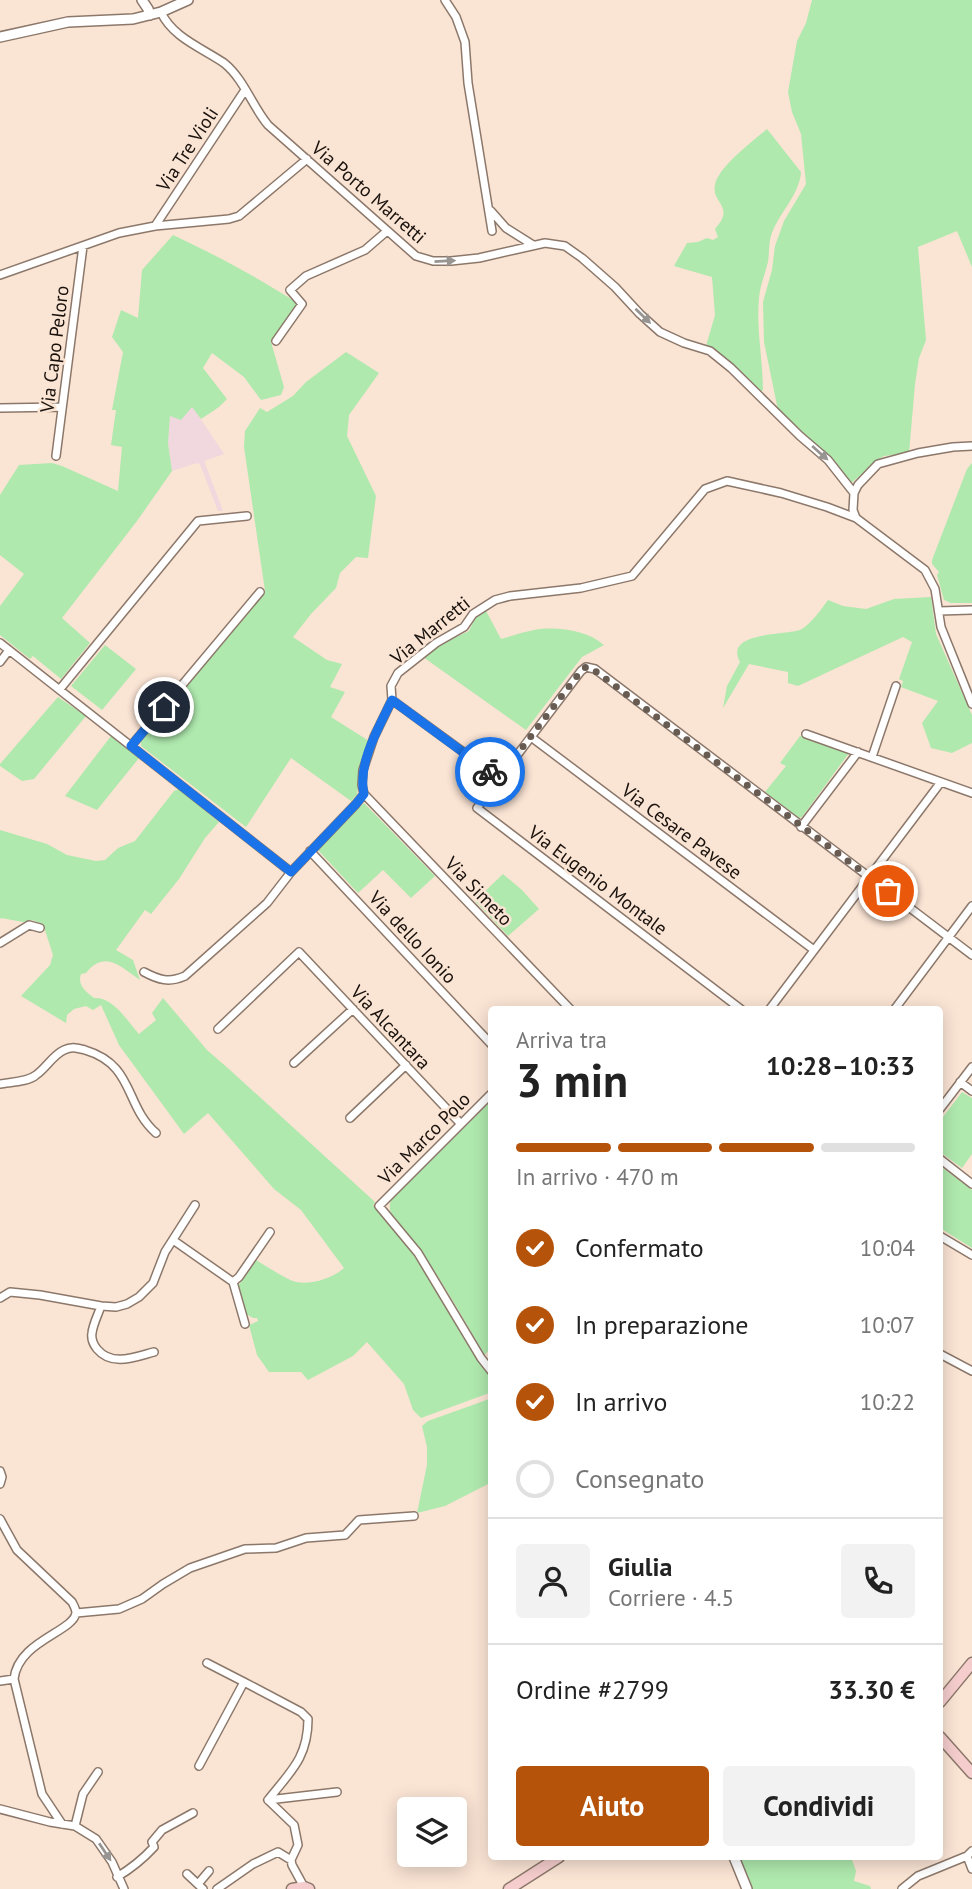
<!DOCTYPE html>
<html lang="it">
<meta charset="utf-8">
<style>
body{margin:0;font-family:"PT Sans",sans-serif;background:#f2f2f2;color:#222;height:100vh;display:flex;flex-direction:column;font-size:26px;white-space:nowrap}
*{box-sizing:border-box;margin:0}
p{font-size:23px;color:#767676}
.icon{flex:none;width:38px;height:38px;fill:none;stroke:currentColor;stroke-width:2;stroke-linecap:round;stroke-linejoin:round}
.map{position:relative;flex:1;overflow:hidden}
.details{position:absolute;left:488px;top:1006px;width:455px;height:854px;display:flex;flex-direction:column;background:#fff;border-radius:7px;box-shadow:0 4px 18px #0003}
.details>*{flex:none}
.tools{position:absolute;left:397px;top:1797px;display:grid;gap:14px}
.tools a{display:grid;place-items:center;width:70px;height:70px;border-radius:7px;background:#fff;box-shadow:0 4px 18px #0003;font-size:35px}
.pin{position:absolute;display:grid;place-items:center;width:60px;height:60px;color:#fff;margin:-30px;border:4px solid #fff;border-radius:50%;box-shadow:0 2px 7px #0007}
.courier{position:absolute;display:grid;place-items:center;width:70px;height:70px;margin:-35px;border:5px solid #1a73e8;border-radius:50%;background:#fff;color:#222;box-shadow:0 2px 9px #0007}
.summary em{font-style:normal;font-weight:700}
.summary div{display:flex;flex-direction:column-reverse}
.summary{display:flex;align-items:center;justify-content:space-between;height:119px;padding:0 28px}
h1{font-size:46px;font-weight:700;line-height:52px}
.bar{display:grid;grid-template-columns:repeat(4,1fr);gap:10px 7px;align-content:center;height:84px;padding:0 28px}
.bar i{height:9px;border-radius:5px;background:#e0e0e0}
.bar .active{background:#b45309}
.bar p{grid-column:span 4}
.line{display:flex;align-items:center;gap:18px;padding:0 28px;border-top:2px solid #e0e0e0}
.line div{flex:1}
.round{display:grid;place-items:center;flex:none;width:74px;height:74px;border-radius:7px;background:#f2f2f2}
ol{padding:0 28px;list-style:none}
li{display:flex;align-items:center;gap:21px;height:77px}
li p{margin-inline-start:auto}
li .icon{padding:7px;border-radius:50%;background:#b45309;color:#fff;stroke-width:4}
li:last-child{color:#767676}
li i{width:38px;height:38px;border:4px solid #e0e0e0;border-radius:50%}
.button{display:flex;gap:14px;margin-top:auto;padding:14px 28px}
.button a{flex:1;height:80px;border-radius:7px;background:#b45309;color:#fff;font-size:28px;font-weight:700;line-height:80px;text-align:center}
.button a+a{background:#f2f2f2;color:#222}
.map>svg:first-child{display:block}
.education{fill:#f1d7de}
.green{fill:#afe9ae}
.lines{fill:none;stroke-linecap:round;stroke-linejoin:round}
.minor-casing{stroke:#8c786a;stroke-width:10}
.tertiary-casing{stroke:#8c786a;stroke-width:12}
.secondary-casing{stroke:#8c786a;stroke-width:13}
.minor{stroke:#fff;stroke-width:7}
.tertiary{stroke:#fff;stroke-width:9}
.secondary{stroke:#f5cdcd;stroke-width:10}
.oneway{fill:#989492}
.done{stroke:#685b52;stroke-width:7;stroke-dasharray:0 12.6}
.route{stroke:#1a73e8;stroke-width:9}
.labels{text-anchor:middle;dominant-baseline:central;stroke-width:5;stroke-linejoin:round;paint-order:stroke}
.street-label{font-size:19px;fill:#19110c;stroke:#fae4d4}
</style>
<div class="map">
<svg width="972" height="1889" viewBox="0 0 972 1889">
<rect width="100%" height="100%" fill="#fae4d4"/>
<!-- education -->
<path class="education" d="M192 406 224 454 204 461 223 511H218L200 464 197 463 172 471 168 443 170 415Z"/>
<!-- green -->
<path class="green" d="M812 0H972V267L957 231 918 247 926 340 919 358 915 384 909 453 884 456 879 459 849 485 828 455 803 435 778 410 764 342 763 302 772 270 775 246 784 221 806 184 801 134 792 112 788 92 797 41 806 23Z
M767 129 801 172C799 198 775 216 770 240 769 247 769 255 768 262 765 274 760 286 759 298 756 329 763 360 763 390L760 392 706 346 715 315 712 277 674 266 687 243 698 242 707 238 713 240 718 237 715 229C736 206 711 203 715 185 718 167 753 141 767 129Z
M173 235C218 256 257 277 299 304L271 342 284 387 281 395 261 400 244 377 212 353 203 368 227 399 219 407 201 419 192 407 181 420 170 416 168 443 172 471 137 521 62 618 90 643 61 679 33 656 30 659 0 635V606L24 574 0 555V495L19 465 52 463 62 466 118 491 122 447 111 445 116 410H112L123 352 112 337 121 310 138 318 142 270Z
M346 352 379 373 349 415 347 436 376 496 368 558 356 557 340 573 336 588 311 614 293 637 327 660 342 664 330 687 345 692 331 717 369 741 360 770 357 795 351 801 291 758 246 827 141 746V740L265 591 244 447 245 431 260 408 267 412 293 396 306 382Z
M972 463V603H951L944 600 937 575 939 572 932 564V560L967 469Z
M931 597 936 634 972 715V743L952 753 931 748 922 723 938 701 901 687 903 681 899 679 912 642 903 637 798 686 788 683V672L749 664 723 708 727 686 740 662C723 630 790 636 802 629 812 622 821 610 828 600L843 606 866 609 894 599Z
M485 609 501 639C512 636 523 632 534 630 556 626 587 630 604 645L582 657 526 730 423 657 439 645 469 631 476 616Z
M105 645 136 669 102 710 71 686Z
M58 697 86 716 34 779 22 781 0 766V764Z
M111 736 139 758 97 810 65 796Z
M800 736 849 753 802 817 799 818 765 792 786 766 780 763Z
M179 789 219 822 205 838 179 879 151 914 145 910 116 950 133 960 140 980C121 967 105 949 86 973L81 974C77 985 86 992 94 998 113 996 127 1021 139 1034L156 1020 152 1013 163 998 207 1050 230 1070 375 1202 373 1205 417 1257 477 1358 492 1379V1392L421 1418 413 1410 404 1384 367 1342 353 1356 308 1380 301 1372H269L257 1355 249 1325 258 1321 257 1318H253L246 1314 238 1286 256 1260C266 1266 287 1280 296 1282 312 1285 333 1278 344 1268L301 1210 274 1189 208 1113 184 1134 119 1045 101 1005 93 1010 86 1006 74 1009 67 1015 66 1023 21 996 50 965 53 955 43 924 32 920 23 922 1 918 0 919V830L47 844 67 855 96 861 105 860 118 848 135 841 174 791Z
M364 803 435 876 411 898 383 870 358 893 317 849Z
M503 874 522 890 539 909 508 936 475 901Z
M962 1092 972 1098V1154L962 1168 940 1152V1121Z
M492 1100V1346L485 1355C460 1315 436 1267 405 1232 397 1222 386 1214 391 1200Z
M940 1166 972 1190V1248L940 1228Z
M492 1398V1482L445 1506 417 1513 427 1465V1447L422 1426 428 1421Z
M740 1857H851L856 1871 854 1881 870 1886 871 1889H752Z"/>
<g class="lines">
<defs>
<path id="minor" d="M445 0 456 17 465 42 468 83 492 231
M161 12C172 37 202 48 224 63 244 79 252 106 268 125L416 256 433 261H451L479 258 545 243 565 246 582 258 615 287 640 314 660 332 684 343 710 351 731 368 800 436 828 460 854 493
M491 211 506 228 533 245
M155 226 245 90
M0 275 119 233 155 226 229 219 239 216 307 159
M276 341 302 304 290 290 306 276 365 250 387 231
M0 408 62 407
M56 456 83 246
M856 518 853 510 854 493 858 485 878 464 918 453 953 447 972 446
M939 611 972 610
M0 643 291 872
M0 662 9 650
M60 689 198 521 247 516
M392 700 499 778
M806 734 972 793
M531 737 814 950
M131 746 260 592
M872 757 896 686
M364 794 571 1010
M801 827 858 752
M310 851 492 1045
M0 943 29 925 40 928
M144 972C159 980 169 983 185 976L267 903 291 872 356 804 364 794 362 785 363 770 374 737 392 700 391 686 398 673 436 643 464 627 473 614 495 600 510 596 581 588 632 576 705 489 727 481 781 493 827 507 856 518 925 570 935 589 941 627 972 704
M742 1010 477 808 581 671 586 667 595 669 972 955
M769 1010 941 782
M894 1010 972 906
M218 1029 299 952 460 1123
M294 1063 353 1009
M960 1082 972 1091
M0 1084C11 1082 28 1082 36 1075 46 1068 53 1055 64 1050 72 1046 77 1048 85 1050 135 1065 124 1105 156 1133
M492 1093 379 1206 418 1253 481 1358 492 1372
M940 1109 972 1067
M350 1118 406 1065
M940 1159 972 1184
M940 1236 972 1255
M173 1240 233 1282 245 1324
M233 1282 239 1277 270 1232
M0 1298 10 1292 40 1295 101 1306 116 1307 127 1304 139 1297 153 1283 165 1252 195 1205
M101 1306C98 1315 93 1324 92 1333 91 1339 93 1344 97 1349 112 1367 135 1357 154 1352
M940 1354 972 1371
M0 1471 2 1477 0 1484
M0 1519 17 1550 72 1602C74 1606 76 1609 76 1613 73 1632 18 1641 14 1679L42 1794 62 1824
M76 1613 119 1609 142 1599 163 1584 190 1568 245 1549 276 1548 306 1538 345 1535 359 1520 414 1516
M207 1663 244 1682
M0 1681 14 1679
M199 1766 244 1682 301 1712 308 1719C308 1758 290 1772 268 1800L294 1825 298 1845 291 1860 292 1865 304 1887
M268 1800 337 1792
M0 1809 50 1822 75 1826 96 1839 112 1862 124 1889
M75 1826 83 1794 98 1772
M967 1856 972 1869
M187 1874 203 1889
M117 1877C132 1868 143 1859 154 1847L152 1842 162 1830 193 1813
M198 1884 209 1871
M217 1889 253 1864 278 1852 291 1860
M902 1889 918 1876 967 1856 972 1851"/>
<path id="tertiary" d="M142 0 148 9 150 15
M0 37 68 22 133 19 161 12 188 0
M734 1857 747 1889"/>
<path id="secondary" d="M940 1702 972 1663
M940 1737 972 1773
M292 1889 304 1887 309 1889
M509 1889 559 1857"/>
</defs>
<!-- minor casing -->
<use href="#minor" class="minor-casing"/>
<!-- tertiary casing -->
<use href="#tertiary" class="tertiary-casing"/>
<!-- secondary casing -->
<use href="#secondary" class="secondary-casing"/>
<!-- minor -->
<use href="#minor" class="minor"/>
<!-- tertiary -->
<use href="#tertiary" class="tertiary"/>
<!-- secondary -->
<use href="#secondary" class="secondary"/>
</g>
<!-- one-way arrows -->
<defs><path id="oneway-solid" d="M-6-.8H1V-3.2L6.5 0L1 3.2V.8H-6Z" transform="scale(1.75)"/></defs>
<g class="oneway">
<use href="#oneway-solid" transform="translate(445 261) rotate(-3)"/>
<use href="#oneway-solid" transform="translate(643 316) rotate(44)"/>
<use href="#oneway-solid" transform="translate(820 453) rotate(42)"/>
<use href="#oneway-solid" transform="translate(105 1852) rotate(56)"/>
</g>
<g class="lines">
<!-- done -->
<path class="done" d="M490 772 499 778 581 671 586 667H590L888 891"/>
<!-- route -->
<path class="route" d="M164 707 131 746 291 872 356 804 364 794C357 764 379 727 392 700L490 772"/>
</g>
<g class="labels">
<!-- street labels -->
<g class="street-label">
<text transform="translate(187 149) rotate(-57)">Via Tre Violi</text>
<text transform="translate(369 192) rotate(41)">Via Porto Marretti</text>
<text transform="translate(54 349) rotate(-83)">Via Capo Peloro</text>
<text transform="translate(430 630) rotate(-39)">Via Marretti</text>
<text transform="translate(682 831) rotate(37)">Via Cesare Pavese</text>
<text transform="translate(598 880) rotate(37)">Via Eugenio Montale</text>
<text transform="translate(479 891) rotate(46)">Via Simeto</text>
<text transform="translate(413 937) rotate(47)">Via dello Ionio</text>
<text transform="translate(391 1027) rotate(47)">Via Alcantara</text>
<text transform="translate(424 1138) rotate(-45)">Via Marco Polo</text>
</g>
</g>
</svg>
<div class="tools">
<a><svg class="icon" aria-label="layers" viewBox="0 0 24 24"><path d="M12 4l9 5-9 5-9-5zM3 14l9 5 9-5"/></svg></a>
</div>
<div class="pin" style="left:888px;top:891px;background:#ea580c"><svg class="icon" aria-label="bag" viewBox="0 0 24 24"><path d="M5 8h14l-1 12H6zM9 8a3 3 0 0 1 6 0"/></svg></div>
<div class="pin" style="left:164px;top:707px;background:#1f2937"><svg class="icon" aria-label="home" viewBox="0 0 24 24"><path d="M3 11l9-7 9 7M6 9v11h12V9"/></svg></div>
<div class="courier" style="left:490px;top:772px"><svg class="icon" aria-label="bike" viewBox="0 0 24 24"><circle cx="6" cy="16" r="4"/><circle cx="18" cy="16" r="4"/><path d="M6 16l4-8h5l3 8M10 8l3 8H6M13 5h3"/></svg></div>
<section class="details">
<div class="summary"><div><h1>3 min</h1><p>Arriva tra</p></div><em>10:28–10:33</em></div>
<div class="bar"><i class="active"></i><i class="active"></i><i class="active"></i><i></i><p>In arrivo · 470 m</p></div>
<ol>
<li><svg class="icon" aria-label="check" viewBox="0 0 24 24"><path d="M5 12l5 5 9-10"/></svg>Confermato<p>10:04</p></li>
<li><svg class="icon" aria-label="check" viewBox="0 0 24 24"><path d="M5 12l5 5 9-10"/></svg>In preparazione<p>10:07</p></li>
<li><svg class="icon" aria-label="check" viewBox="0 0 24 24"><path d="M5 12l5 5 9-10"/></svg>In arrivo<p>10:22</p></li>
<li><i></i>Consegnato</li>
</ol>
<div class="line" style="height:126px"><a class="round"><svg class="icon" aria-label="person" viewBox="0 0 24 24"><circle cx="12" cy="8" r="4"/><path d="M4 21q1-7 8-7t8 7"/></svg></a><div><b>Giulia</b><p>Corriere · 4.5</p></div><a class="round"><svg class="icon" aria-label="phone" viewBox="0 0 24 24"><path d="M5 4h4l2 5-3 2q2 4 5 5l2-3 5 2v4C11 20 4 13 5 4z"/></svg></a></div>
<div class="line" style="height:91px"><div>Ordine #2799</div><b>33.30 €</b></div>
<div class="button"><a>Aiuto</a><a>Condividi</a></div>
</section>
</div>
